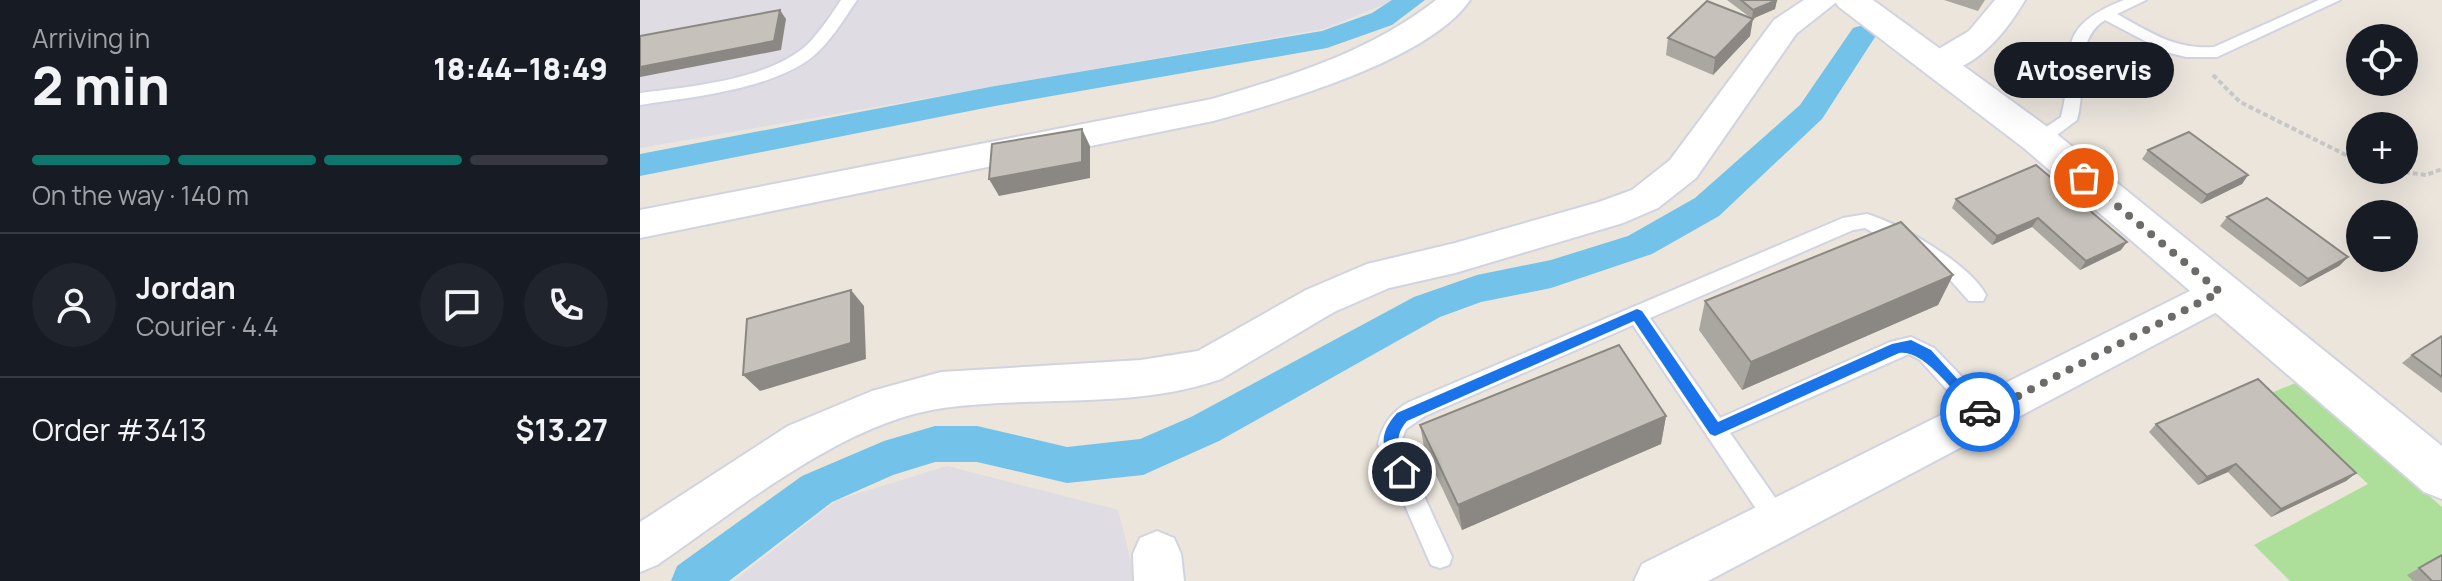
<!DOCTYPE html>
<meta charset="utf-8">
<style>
body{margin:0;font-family:Manrope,sans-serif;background:#20242c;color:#f1f3f6;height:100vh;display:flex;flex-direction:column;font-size:30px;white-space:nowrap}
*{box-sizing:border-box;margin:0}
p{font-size:26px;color:#9ea1a6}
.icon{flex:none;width:44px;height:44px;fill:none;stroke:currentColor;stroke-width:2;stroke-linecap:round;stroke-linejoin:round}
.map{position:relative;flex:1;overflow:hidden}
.drawer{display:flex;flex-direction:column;background:#171b24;width:640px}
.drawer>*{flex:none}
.controls{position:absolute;left:1706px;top:24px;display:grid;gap:16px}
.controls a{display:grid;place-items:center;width:72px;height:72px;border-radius:50%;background:#171b24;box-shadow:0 8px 32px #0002;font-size:40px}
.pin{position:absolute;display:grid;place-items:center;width:68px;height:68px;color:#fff;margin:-34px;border:4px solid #fff;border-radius:50%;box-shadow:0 2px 8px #0007}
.courier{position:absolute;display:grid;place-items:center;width:80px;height:80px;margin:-40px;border:6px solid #1a73e8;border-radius:50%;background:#fff;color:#222;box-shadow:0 2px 10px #0007}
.bubble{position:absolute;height:56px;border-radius:28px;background:#171b24;box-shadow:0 8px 32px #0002;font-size:26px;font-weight:800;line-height:56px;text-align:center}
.overview em{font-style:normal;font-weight:800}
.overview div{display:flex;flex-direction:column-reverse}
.overview{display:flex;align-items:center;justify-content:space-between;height:136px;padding:0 32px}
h1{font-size:52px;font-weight:800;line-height:60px}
.bar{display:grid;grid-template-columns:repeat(4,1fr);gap:12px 8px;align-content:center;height:96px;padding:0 32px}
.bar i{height:10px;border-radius:6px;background:#363941}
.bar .selected{background:#0f766e}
.bar p{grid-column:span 4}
.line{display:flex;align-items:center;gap:20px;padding:0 32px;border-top:2px solid #363941}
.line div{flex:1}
.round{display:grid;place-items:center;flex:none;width:84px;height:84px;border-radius:42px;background:#20242c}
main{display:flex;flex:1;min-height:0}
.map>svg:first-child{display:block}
.industrial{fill:#dfdce3}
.green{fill:#addf9a}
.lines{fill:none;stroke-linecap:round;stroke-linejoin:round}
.canal{fill:#73c2e9;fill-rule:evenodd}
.lane-casing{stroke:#d1d3e1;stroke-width:4}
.street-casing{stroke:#d1d3e1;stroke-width:4}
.secondary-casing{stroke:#d1d3e1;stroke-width:4}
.path{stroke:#c7c7c7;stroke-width:4;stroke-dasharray:5 3;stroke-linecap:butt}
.lane{fill:#fff;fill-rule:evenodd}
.street{fill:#fff;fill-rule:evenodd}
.secondary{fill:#fff;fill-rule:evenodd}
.wall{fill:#aaa7a1}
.shaded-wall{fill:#8b8883}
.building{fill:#c6c2bb;stroke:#8b8883;stroke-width:2}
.route{fill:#1a73e8}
.done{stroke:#6d6b68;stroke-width:8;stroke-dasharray:0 14.4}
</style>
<main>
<section class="drawer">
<div class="overview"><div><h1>2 min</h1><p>Arriving in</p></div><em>18:44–18:49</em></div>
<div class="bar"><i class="selected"></i><i class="selected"></i><i class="selected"></i><i></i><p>On the way · 140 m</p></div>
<div class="line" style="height:144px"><a class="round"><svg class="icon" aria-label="person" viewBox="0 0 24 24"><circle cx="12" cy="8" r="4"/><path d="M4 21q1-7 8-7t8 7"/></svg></a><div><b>Jordan</b><p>Courier · 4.4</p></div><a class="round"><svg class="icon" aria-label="chat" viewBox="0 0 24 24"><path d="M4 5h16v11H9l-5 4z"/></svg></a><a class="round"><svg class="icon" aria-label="phone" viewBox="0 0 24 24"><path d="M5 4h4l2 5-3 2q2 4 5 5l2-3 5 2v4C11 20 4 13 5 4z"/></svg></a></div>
<div class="line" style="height:104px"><div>Order #3413</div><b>$13.27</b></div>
</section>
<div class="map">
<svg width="1802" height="581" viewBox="0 0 1802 581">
<rect width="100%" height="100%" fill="#ebe5dc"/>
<!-- industrial -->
<path class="industrial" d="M0 0H755L683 29 0 148Z
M307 466 478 510 496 581H94L197 500Z"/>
<!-- green -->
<path class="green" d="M1658 382 1802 507V581H1650L1614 545 1728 484 1631 393Z"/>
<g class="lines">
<!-- canal -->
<path class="canal" d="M752 0H785L752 25 687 48 355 106 0 176V154L355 86 682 31 732 13Z
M1223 25 1233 28 1237 34 1182 119 1079 216 1012 254 911 288 841 302 800 317 579 441 503 475 427 483 337 462H295L253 475 192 502 89 581H31L37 566 162 476 244 441 295 426H337L427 447 500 439 551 417 774 297 837 275 911 260 988 236 1055 198 1160 105 1213 28Z"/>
<defs>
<path id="lane" d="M201 0H217C203 20 190 43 171 58 128 90 52 97 0 105V93C50 87 128 80 167 45 180 32 191 15 201 0Z
M1484 0H1506L1477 14C1509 32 1536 50 1574 47L1679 0H1700L1577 57H1546L1526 52 1465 20C1432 40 1447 89 1437 120L1405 144H1393L1390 140 1393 136 1421 117C1438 54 1408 30 1484 0Z
M1227 214C1260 224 1330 264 1346 295L1343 301H1329L1305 274 1225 228 1213 230 1010 318 1080 418 1250 342 1271 337 1294 348 1351 407 1354 414 1351 421 1343 423 1335 421 1280 360 1269 354 1090 433 1145 512 1149 520 1145 528 1137 531 1129 528 993 325 785 416 766 429 760 444 812 557 809 565 800 568 791 565 738 444C743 424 751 412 769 402L1203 218Z"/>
<path id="street" d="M796 0H830C789 60 642 102 573 121L0 238V210L572 99C651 76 730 52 796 0Z
M1164 0H1199L1156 34 1056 178 1018 208 983 223 815 273 749 288 694 312 581 379C492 410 395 395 303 408 203 422 99 509 17 565L0 572V522L148 426 232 391 301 372 501 360 558 351 666 290 727 264 815 243 959 202 992 190 1030 160 1134 20Z
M1355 0H1385C1367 31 1329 81 1287 70L1283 63 1287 56 1329 31Z
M1580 276 1594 281 1600 292 1594 303 1068 581H994L1002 564Z
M517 531 534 538 541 554 544 581H494L493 554 500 538Z"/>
<path id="secondary" d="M1194 0H1233L1413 131 1802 446V499L1784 492 1385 149 1199 7Z"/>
</defs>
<!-- lane casing -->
<use href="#lane" class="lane-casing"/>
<!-- street casing -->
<use href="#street" class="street-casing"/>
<!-- secondary casing -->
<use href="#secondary" class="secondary-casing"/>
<!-- path -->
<path class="path" d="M1573 75 1600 102 1720 162
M1749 170 1786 175 1802 169"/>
<!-- lane -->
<use href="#lane" class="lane"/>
<!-- street -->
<use href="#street" class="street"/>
<!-- secondary -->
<use href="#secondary" class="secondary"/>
</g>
<!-- wall -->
<path class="wall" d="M1087 0H1137L1135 9 1112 19 1110 36 1073 75 1026 55 1028 38 1111 18Z
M1304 0H1345L1338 11Z
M1508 150 1608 175 1602 184 1561 204 1502 159Z
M1396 165 1481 250 1440 270 1392 227 1352 245 1312 208 1316 199Z
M1587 217 1708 257 1699 266 1660 287 1580 226Z
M1313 275 1298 305 1102 390 1059 330 1065 301Z
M1802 336V393L1762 363 1772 355Z
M1026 416 1021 444 822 530 785 452 780 425Z
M1516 424 1716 473 1706 481 1631 517 1588 472 1558 485 1509 432Z
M1802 555V581H1773L1767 575Z"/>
<!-- shaded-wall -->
<path class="shaded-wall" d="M1137 0 1135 9 1112 19 1113 10Z
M140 10 146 19 141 50 0 77V67Z
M1113 19 1110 36 1073 75 1075 58Z
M442 129 450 146V178L359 196 349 179Z
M1608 175 1602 184 1561 204 1567 195Z
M1398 218 1392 227 1352 245 1357 236Z
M1487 242 1481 250 1440 270 1446 261Z
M1708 257 1699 266 1660 287 1668 279Z
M1313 275 1298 305 1102 390 1111 362Z
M211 290 224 306 226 359 120 391 103 375Z
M1026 416 1021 444 822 530 818 505Z
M1596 464 1588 472 1558 485 1567 477Z
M1716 473 1706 481 1631 517 1641 509Z"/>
<!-- building -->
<path class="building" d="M1101 0H1137L1113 10Z
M1067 1 1113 19 1075 58 1028 38Z
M140 10 134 41 0 67V36Z
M442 129V162L349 179 352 144Z
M1549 132 1608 175 1567 195 1508 150Z
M1396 165 1487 242 1446 261 1398 218 1357 236 1316 199Z
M1627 198 1708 257 1668 279 1587 217Z
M1261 222 1313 275 1111 362 1065 301Z
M211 290V343L103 375 107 319Z
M1802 336V377L1772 355Z
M979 345 1026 416 818 505 780 425Z
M1618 379 1716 473 1641 509 1596 464 1567 477 1516 424Z
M1802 555V581H1792L1779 568Z"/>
<!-- route -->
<path class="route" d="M997 309 1002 311 1078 422 1252 344 1271 340 1291 350 1347 412 1340 418 1335 416C1318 397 1284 348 1259 353L1075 436 1070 434 994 321 767 421C751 439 761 453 769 472L762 479 757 477C744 450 735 438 757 413Z"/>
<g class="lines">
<!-- done -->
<path class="done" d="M1340 412 1343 414 1580 292 1444 178"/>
</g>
</svg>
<div class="controls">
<a><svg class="icon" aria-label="locate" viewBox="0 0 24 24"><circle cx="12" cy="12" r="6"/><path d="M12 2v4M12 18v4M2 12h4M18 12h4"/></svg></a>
<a>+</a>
<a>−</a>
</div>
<div class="pin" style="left:1444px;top:178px;background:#ea580c"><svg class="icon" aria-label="bag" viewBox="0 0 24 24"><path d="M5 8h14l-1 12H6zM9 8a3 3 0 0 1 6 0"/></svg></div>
<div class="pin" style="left:762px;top:472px;background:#1f2937"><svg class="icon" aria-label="home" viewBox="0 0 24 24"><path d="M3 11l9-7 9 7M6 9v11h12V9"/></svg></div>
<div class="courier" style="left:1340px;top:412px"><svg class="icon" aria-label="car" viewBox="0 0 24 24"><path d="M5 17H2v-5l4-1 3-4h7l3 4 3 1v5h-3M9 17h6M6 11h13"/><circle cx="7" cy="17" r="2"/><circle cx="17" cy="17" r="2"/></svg></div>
<div class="bubble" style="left:1354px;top:42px;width:180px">Avtoservis</div>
</div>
</main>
